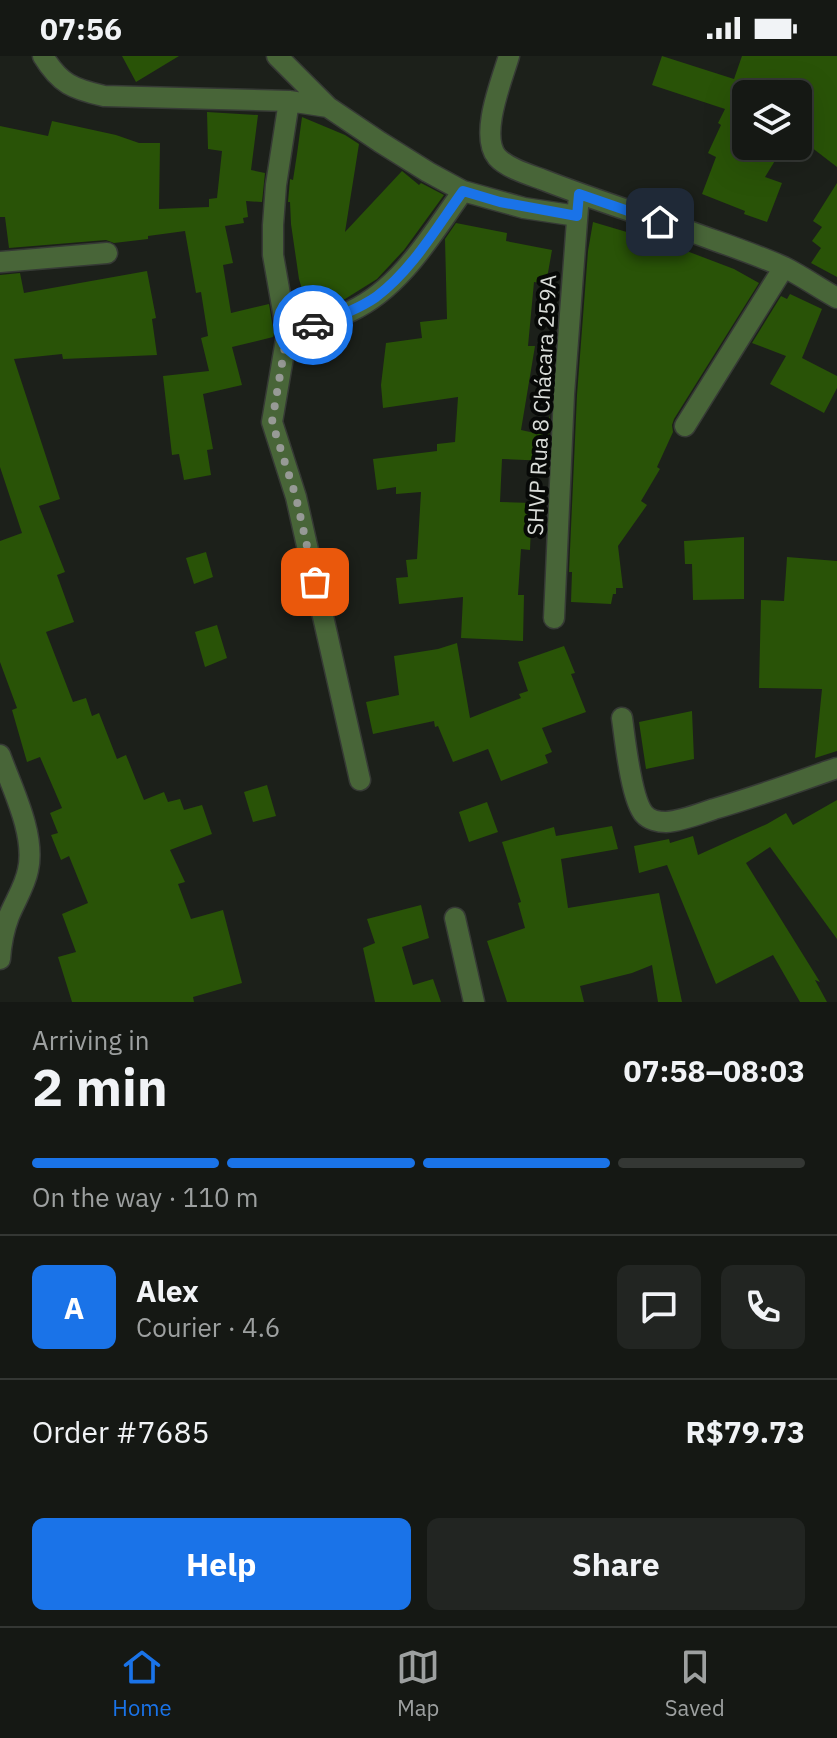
<!DOCTYPE html>
<meta charset="utf-8">
<style>
body{margin:0;font-family:"IBM Plex Sans",sans-serif;background:#222522;color:#f1f3f6;height:100vh;display:flex;flex-direction:column;font-size:30px;white-space:nowrap}
*{box-sizing:border-box;margin:0}
p{font-size:26px;color:#9da0a0}
.icon{flex:none;width:44px;height:44px;fill:none;stroke:currentColor;stroke-width:2;stroke-linecap:round;stroke-linejoin:round}
.map{position:relative;height:946px;overflow:hidden}
.panel{display:flex;flex-direction:column;background:#151814;flex:1}
.panel>*{flex:none}
.fabs{position:absolute;left:732px;top:24px;display:grid;gap:16px}
.fabs a{display:grid;place-items:center;width:80px;height:80px;border-radius:12px;background:#151814;box-shadow:0 8px 32px #0002,0 0 0 2px #343734;font-size:40px}
.pin{position:absolute;display:grid;place-items:center;width:68px;height:68px;color:#fff;margin:-34px;border-radius:16px;box-shadow:0 4px 12px #0006}
.courier{position:absolute;display:grid;place-items:center;width:80px;height:80px;margin:-40px;border:6px solid #1a73e8;border-radius:50%;background:#fff;color:#222;box-shadow:0 2px 10px #0007}
.overview em{font-style:normal;font-weight:800}
.overview div{display:flex;flex-direction:column-reverse}
.overview{display:flex;align-items:center;justify-content:space-between;height:136px;padding:0 32px}
h1{font-size:52px;font-weight:800;line-height:60px}
.bar{display:grid;grid-template-columns:repeat(4,1fr);gap:12px 8px;align-content:center;height:96px;padding:0 32px}
.bar i{height:10px;border-radius:6px;background:#343734}
.bar .active{background:#1a73e8}
.bar p{grid-column:span 4}
.line{display:flex;align-items:center;gap:20px;padding:0 32px;border-top:2px solid #343734}
.line div{flex:1}
.round{display:grid;place-items:center;flex:none;width:84px;height:84px;border-radius:12px;background:#222522}
.action{display:flex;gap:16px;margin-top:auto;padding:16px 32px}
.action a{flex:1;height:92px;border-radius:12px;background:#1a73e8;color:#fff;font-size:32px;font-weight:800;line-height:92px;text-align:center}
.action a+a{background:#222522;color:#f1f3f6}
.status{display:flex;justify-content:space-between;align-items:center;height:56px;padding:0 40px;background:#151814;direction:ltr}
.status svg{height:22px;fill:currentColor}
.tab-bar{display:flex;justify-content:space-around;align-items:center;height:112px;border-top:2px solid #343734;background:#151814;font-size:22px;color:#9da0a0}
.tab-bar a{display:grid;justify-items:center;gap:4px}
.tab-bar .active{color:#1a73e8}
.map>svg:first-child{display:block}
.building{fill:#295307}
.lines{fill:none;stroke-linecap:round;stroke-linejoin:round}
.minor-casing{stroke:#363a35;stroke-width:23}
.minor{stroke:#486538;stroke-width:20}
.done{stroke:#979a96;stroke-width:8;stroke-dasharray:0 14.4}
.route{stroke:#1a73e8;stroke-width:10}
.labels{text-anchor:middle;dominant-baseline:central;stroke-width:8;stroke-linejoin:round;paint-order:stroke}
.street-label{font-size:22px;fill:#d9dcd8;stroke:#070907}
</style>
<div class="status"><b>07:56</b><svg viewBox="0 0 49 12"><path d="M0 12V9h3v3zM5 12V6h3v6zM10 12V3h3v9zM15 12V0h3v12zM26 1h20v11H26zM47 4h2v5h-2z"/></svg></div>
<div class="map">
<svg width="837" height="946" viewBox="0 0 837 946">
<rect width="100%" height="100%" fill="#1c201a"/>
<!-- building -->
<path class="building" d="M122 0H179L136 26Z
M662 0 734 23 742 0H837V111L798 81V38H746V90H784L765 121 782 127 767 166 744 158 745 155 702 138 716 101 708 97 721 69 718 67 725 53 652 29Z
M207 56 258 59 251 114 265 117 262 146 246 145 248 161 243 162 244 167 225 170 233 207 223 209 231 257 269 248 274 278 273 281 232 291 242 329 203 338 213 393 207 394 211 419 184 424 179 398 172 399 163 320 209 315 201 282 208 280 201 236 196 237 185 175 148 180V183L114 187 106 184 9 192 5 161H0V70L48 80 52 65 116 79 139 87H160L159 153 209 151V143L217 142 222 95 208 93Z
M302 61 345 79 359 88 345 176 402 115 419 129 421 127 444 139 404 194 377 223 345 243 297 261 294 243 304 240 299 223 291 168 290 146H288L290 123 293 124 297 98Z
M837 127V221L811 207 821 192 812 185 822 171 813 165Z
M593 166 684 193V194L734 213 759 227 674 363 672 369 673 376 657 411 660 413 641 445 647 449 618 490 623 532H616V538H613L611 548 571 546 572 516H569L577 339 588 195Z
M456 167 507 177 506 185 552 194 546 228 534 226 528 290H535L521 374 544 379 550 359 548 405 502 403 500 446 532 447 530 494 521 493 518 539H524L523 585 461 582 463 541 399 548 396 522 408 521 406 504 417 503 421 436 396 438V431L377 434 373 403 437 395V388L455 386 458 341 383 352 381 329 386 287 422 282 420 266 447 263 445 183Z
M147 215 156 262 152 263 157 299 63 303 62 298 14 303 60 443 39 450 65 516 57 519 74 566 46 576 73 646 86 642 92 660 99 657 117 703 126 699 144 744 164 736 168 746 180 743 184 754 202 749 212 778 170 794 185 826 178 828 191 863 223 854 242 927 193 941 194 946H72L58 901 76 896 62 858 88 847 69 800 61 804 51 779 58 777 50 757 62 752 40 701 27 706 12 654 17 652 0 606V485L22 477 0 411V219L20 217 24 237Z
M790 238 822 253 802 302 837 320V332L824 357 770 328 786 300 752 287 781 240 787 243Z
M744 481V543L693 544 692 508H685L684 485Z
M206 496 213 521 194 528 186 502Z
M787 501 837 505V695L815 702 822 633 759 632 761 544 784 545Z
M217 569 227 602 205 611 195 576Z
M457 587 470 662 521 642 519 638 528 635 518 606 564 590 575 617 571 618 586 656 542 672 552 696 545 699 548 707 501 725 488 693 453 706 438 670 435 671 434 665 373 678 366 646 399 639 394 600 438 593Z
M692 655 694 703 646 713 639 666Z
M267 729 276 760 253 766 244 736Z
M837 744V883L770 791 746 807 820 926 815 924 827 946H800L773 899 716 928 667 809 639 817 634 790 669 783 670 787 693 780 698 799 767 768 786 757 793 769Z
M487 746 498 776 469 786 459 756Z
M612 770 618 793 561 803 568 852 659 837 682 946H658L652 909 632 917 580 930 584 946H507L487 885 525 872 518 847 521 846 502 786 554 771 556 780Z
M421 849 429 882 402 891 413 929 433 923 441 946H375L363 892 375 887 367 863Z"/>
<g class="lines">
<defs>
<path id="minor" d="M43 0C60 28 73 33 104 40L289 45 328 51
M277 0 328 51 380 86 428 116 463 135 524 152 577 160
M509 0C502 24 479 79 497 101 507 112 527 118 541 123 589 142 637 157 686 174 718 186 753 197 784 211 802 220 819 232 837 242
M289 45 276 129 273 169V199L287 278 272 366 296 441 360 724
M0 206 107 197
M287 278C308 271 330 265 351 255 401 232 432 178 463 135
M685 370 784 211
M554 562 564 338 579 138
M622 662C625 683 631 743 644 758 649 764 659 766 666 766 682 765 699 758 714 753 756 741 796 726 837 712
M0 699C12 732 36 779 28 814 25 830 15 845 9 860 4 873 1 889 0 903
M455 862 474 946"/>
</defs>
<!-- minor casing -->
<use href="#minor" class="minor-casing"/>
<!-- minor -->
<use href="#minor" class="minor"/>
</g>
<g class="lines">
<!-- done -->
<path class="done" d="M313 269 287 278 272 366 296 441 315 526"/>
<!-- route -->
<path class="route" d="M313 269C335 262 357 254 376 241 412 214 437 171 463 135L500 146 577 160 579 138 660 166"/>
</g>
<g class="labels">
<!-- street labels -->
<g class="street-label">
<text transform="translate(541 349) rotate(-87)">SHVP Rua 8 Chácara 259A</text>
</g>
</g>
</svg>
<div class="fabs">
<a><svg class="icon" aria-label="layers" viewBox="0 0 24 24"><path d="M12 4l9 5-9 5-9-5zM3 14l9 5 9-5"/></svg></a>
</div>
<div class="pin" style="left:315px;top:526px;background:#ea580c"><svg class="icon" aria-label="bag" viewBox="0 0 24 24"><path d="M5 8h14l-1 12H6zM9 8a3 3 0 0 1 6 0"/></svg></div>
<div class="pin" style="left:660px;top:166px;background:#1f2937"><svg class="icon" aria-label="home" viewBox="0 0 24 24"><path d="M3 11l9-7 9 7M6 9v11h12V9"/></svg></div>
<div class="courier" style="left:313px;top:269px"><svg class="icon" aria-label="car" viewBox="0 0 24 24"><path d="M5 17H2v-5l4-1 3-4h7l3 4 3 1v5h-3M9 17h6M6 11h13"/><circle cx="7" cy="17" r="2"/><circle cx="17" cy="17" r="2"/></svg></div>
</div>
<section class="panel">
<div class="overview"><div><h1>2 min</h1><p>Arriving in</p></div><em>07:58–08:03</em></div>
<div class="bar"><i class="active"></i><i class="active"></i><i class="active"></i><i></i><p>On the way · 110 m</p></div>
<div class="line" style="height:144px"><b class="round" style="background:#1a73e8;color:#fff">A</b><div><b>Alex</b><p>Courier · 4.6</p></div><a class="round"><svg class="icon" aria-label="chat" viewBox="0 0 24 24"><path d="M4 5h16v11H9l-5 4z"/></svg></a><a class="round"><svg class="icon" aria-label="phone" viewBox="0 0 24 24"><path d="M5 4h4l2 5-3 2q2 4 5 5l2-3 5 2v4C11 20 4 13 5 4z"/></svg></a></div>
<div class="line" style="height:104px"><div>Order #7685</div><b>R$79.73</b></div>
<div class="action"><a>Help</a><a>Share</a></div>
</section>
<nav class="tab-bar">
<a class="active"><svg class="icon" aria-label="home" viewBox="0 0 24 24"><path d="M3 11l9-7 9 7M6 9v11h12V9"/></svg>Home</a>
<a><svg class="icon" aria-label="map" viewBox="0 0 24 24"><path d="M3 6l6-2 6 2 6-2v14l-6 2-6-2-6 2zM9 4v14M15 6v14"/></svg>Map</a>
<a><svg class="icon" aria-label="saved" viewBox="0 0 24 24"><path d="M7 4h10v16l-5-4-5 4z"/></svg>Saved</a>
</nav>
